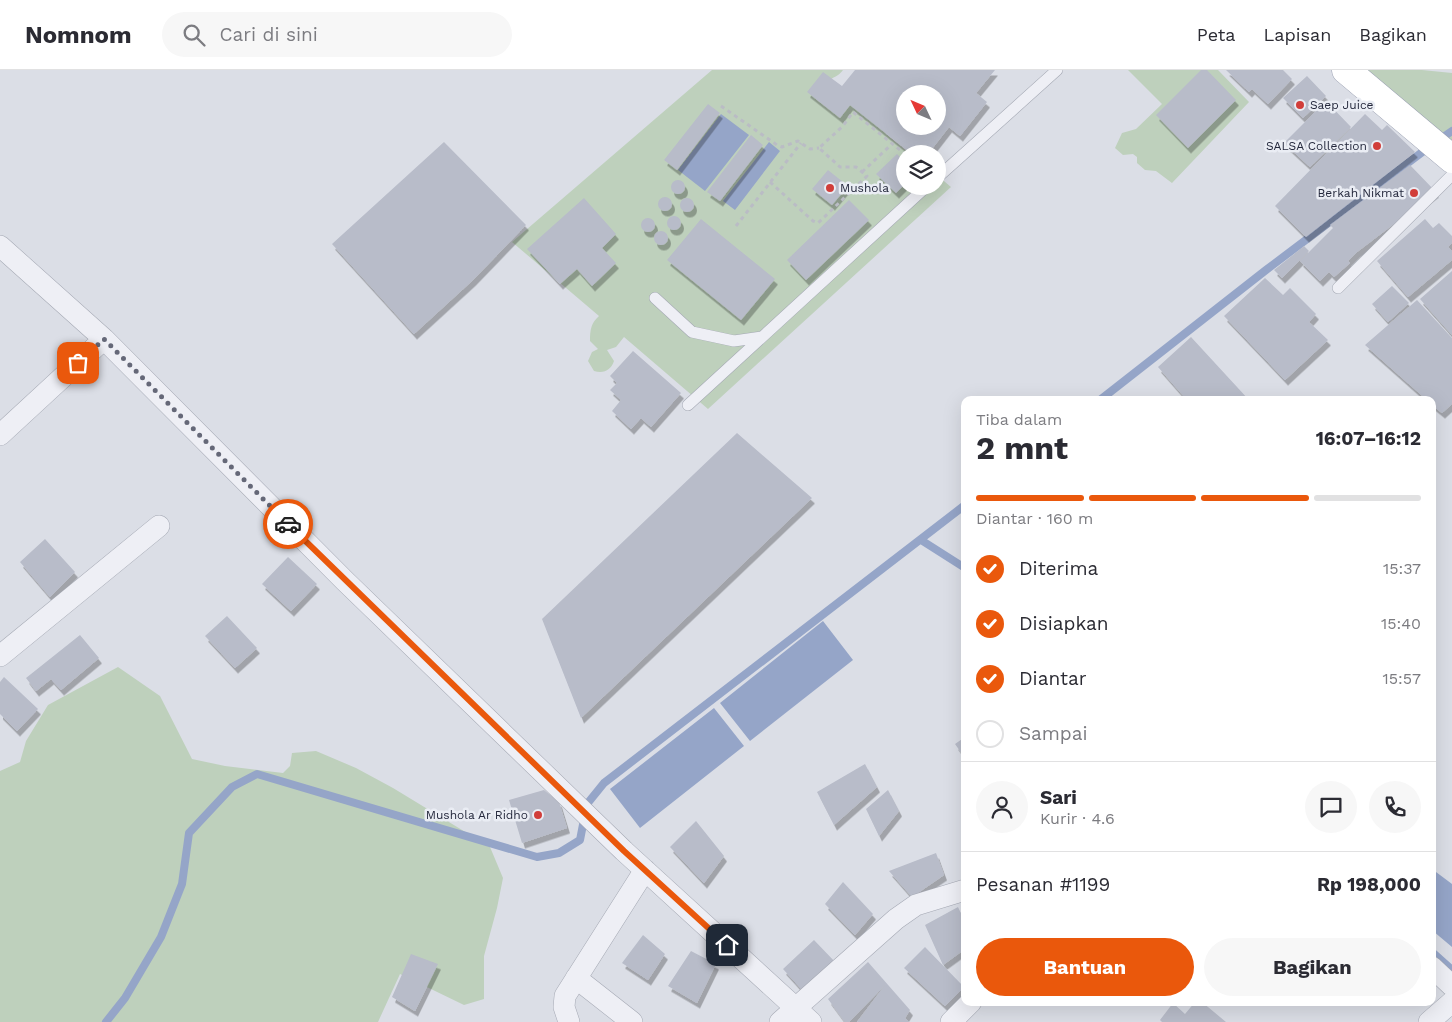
<!DOCTYPE html>
<html lang="id">
<meta charset="utf-8">
<style>
body{margin:0;font-family:"Work Sans",sans-serif;background:#f7f7f7;color:#2b2b33;height:100vh;display:flex;flex-direction:column;font-size:19px;white-space:nowrap}
*{box-sizing:border-box;margin:0}
p{font-size:16px;color:#7c7c81}
.icon{flex:none;width:28px;height:28px;fill:none;stroke:currentColor;stroke-width:2;stroke-linecap:round;stroke-linejoin:round}
.map{position:relative;flex:1;overflow:hidden}
.details{position:absolute;left:961px;top:326px;width:475px;height:610px;display:flex;flex-direction:column;background:#fff;border-radius:10px;box-shadow:0 5px 20px #0002}
.details>*{flex:none}
.needle{width:32px;rotate:314deg}
.buttons{position:absolute;left:896px;top:15px;display:grid;gap:10px}
.buttons a{display:grid;place-items:center;width:50px;height:50px;border-radius:50%;background:#fff;box-shadow:0 5px 20px #0002;font-size:25px}
.pin{position:absolute;display:grid;place-items:center;width:42px;height:42px;color:#fff;margin:-21px;border-radius:10px;box-shadow:0 2px 8px #0006}
.courier{position:absolute;display:grid;place-items:center;width:50px;height:50px;margin:-25px;border:4px solid #ea580c;border-radius:50%;background:#fff;color:#222;box-shadow:0 1px 6px #0007}
.headline em{font-style:normal;font-weight:700}
.headline div{display:flex;flex-direction:column-reverse}
.headline{display:flex;align-items:center;justify-content:space-between;height:85px;padding:0 15px}
h1{font-size:32px;font-weight:700;line-height:38px}
.bar{display:grid;grid-template-columns:repeat(4,1fr);gap:8px 5px;align-content:center;height:60px;padding:0 15px}
.bar i{height:6px;border-radius:4px;background:#e1e1e2}
.bar .current{background:#ea580c}
.bar p{grid-column:span 4}
.line{display:flex;align-items:center;gap:12px;padding:0 15px;border-top:1px solid #e1e1e2}
.line div{flex:1}
.round{display:grid;place-items:center;flex:none;width:52px;height:52px;border-radius:26px;background:#f7f7f7}
ol{padding:0 15px;list-style:none}
li{display:flex;align-items:center;gap:15px;height:55px}
li p{margin-inline-start:auto}
li .icon{padding:5px;border-radius:50%;background:#ea580c;color:#fff;stroke-width:4}
li:last-child{color:#7c7c81}
li i{width:28px;height:28px;border:2px solid #e1e1e2;border-radius:50%}
.cta{display:flex;gap:10px;margin-top:auto;padding:10px 15px}
.cta a{flex:1;height:58px;border-radius:30px;background:#ea580c;color:#fff;font-size:20px;font-weight:700;line-height:58px;text-align:center}
.cta a+a{background:#f7f7f7;color:#2b2b33}
header{display:flex;align-items:center;gap:30px;box-sizing:border-box;height:70px;padding:0 25px;background:#fff;border-bottom:1px solid #e1e1e2}
header strong{font-size:24px}
nav{display:flex;gap:28px;margin-inline-start:auto;font-size:18px}
.search{width:350px;height:45px;background:#f7f7f7;display:flex;align-items:center;gap:12px;box-sizing:border-box;padding:0 18px;border-radius:28px;color:#7c7c81;font-size:19px}
.map>svg:first-child{display:block}
.green{fill:#bed0bc}
.water{fill:#95a5c8}
.lines{fill:none;stroke-linecap:round;stroke-linejoin:round}
.stream{stroke:#95a5c8;stroke-width:8}
.building{fill:#b8bcc9;fill-rule:evenodd;filter:url(#shadow)}
.service-casing{stroke:#a4a8b3;stroke-width:12}
.minor-casing{stroke:#a4a8b3;stroke-width:22}
.primary-casing{stroke:#9aa0b2;stroke-width:29}
.path{stroke:#babcc5;stroke-width:3;stroke-dasharray:4 4;stroke-linecap:butt}
.service{stroke:#eeeff5;stroke-width:11}
.minor{stroke:#eeeff5;stroke-width:21}
.primary{stroke:#fff;stroke-width:28}
.done{stroke:#656878;stroke-width:5;stroke-dasharray:0 9}
.route{stroke:#ea580c;stroke-width:6}
.poi-dot{fill:#d13e3a;stroke:#eaedf4;stroke-width:2}
.labels{text-anchor:middle;dominant-baseline:central;stroke-width:5;stroke-linejoin:round;paint-order:stroke}
.poi-label{font-size:12px;fill:#25293d;stroke:#eaedf4;text-anchor:end}
</style>
<header>
<strong>Nomnom</strong>
<div class="search"><svg class="icon" aria-label="search" viewBox="0 0 24 24"><circle cx="10" cy="10" r="6"/><path d="M15 15l6 6"/></svg>Cari di sini</div>
<nav><a>Peta</a><a>Lapisan</a><a>Bagikan</a></nav>
</header>
<div class="map">
<svg width="1452" height="952" viewBox="0 0 1452 952">
<defs>
<filter id="shadow"><feDropShadow dx="3" dy="5.5" stdDeviation="0" flood-color="#0004"/></filter>
</defs>
<rect width="100%" height="100%" fill="#dbdee6"/>
<!-- green -->
<path class="green" d="M712 0H843C835 12 818 7 816 29L840 47 850 35 886 60V64L910 84H905V116H938V106L951 117 708 339 624 267 616 277 607 280 614 291C611 300 604 304 594 301L588 291 592 282 598 279 590 271C590 260 591 253 599 246L512 172Z
M1128 0H1218L1249 32 1172 113 1156 101 1145 100 1137 93V87L1133 84 1123 85 1115 78 1122 63 1136 59 1162 34Z
M1356 0H1422L1452 3V72Z
M118 597 160 626 192 689 225 696 283 703 290 696 292 683 316 681 356 698 393 718 490 777 503 808 497 838 484 886V929L464 935 400 904 378 952H0V701L20 692 26 671 48 635Z"/>
<!-- water -->
<path class="water" d="M721 44 749 65 705 121 678 100Z
M769 72 780 81 735 140 723 131Z
M823 551 853 590 750 671 720 633Z
M714 638 744 676 640 758 610 719Z
M1432 799 1452 814V877L1433 861Z"/>
<g class="lines">
<!-- stream -->
<path class="stream" d="M1439 70 1452 61
M1100 330 1266 200 1429 77
M921 470 965 498
M1432 882 1452 900
M106 952 125 928 161 867 182 814 189 763 232 717 257 704 537 787 559 783 580 770 587 734 604 713 965 435"/>
</g>
<!-- building -->
<path class="building" d="M855 0H995L976 23 987 32 960 66 949 57 928 84H912L850 35 840 48 807 22 823 2 842 16ZM905 24H938V56H905Z
M1201 0H1207L1236 30 1188 78 1156 45Z
M1226 0H1283L1292 9 1268 34 1252 19 1249 22Z
M1307 6 1326 26 1303 48 1283 28Z
M1326 31 1351 57 1310 97 1284 73Z
M708 34 720 43 677 100 664 90Z
M1365 44 1382 60 1387 55 1415 82 1306 167 1275 136Z
M751 65 763 75 720 131 707 122Z
M444 72 526 155 473 210 414 264 332 174Z
M897 84 905 92V114L896 123 876 104Z
M1410 95 1436 122 1357 182 1348 191 1350 193 1334 207 1329 202 1320 211 1300 191 1333 158 1330 155Z
M828 100 848 116 832 135 812 119Z
M671 117a7 7 0 1 1 14 0a7 7 0 1 1-14 0Z
M658 134a7 7 0 1 1 14 0a7 7 0 1 1-14 0Z
M680 135a7 7 0 1 1 14 0a7 7 0 1 1-14 0Z
M584 128 616 164 602 178 616 193 592 216 577 199 560 214 527 179Z
M849 130 869 150 806 210 787 190Z
M667 153a7 7 0 1 1 14 0a7 7 0 1 1-14 0Z
M641 155a7 7 0 1 1 14 0a7 7 0 1 1-14 0Z
M701 149 775 209 741 250 667 190Z
M1425 149 1433 158 1439 153 1452 166V173L1448 177 1452 181V190L1408 227 1377 191Z
M654 168a7 7 0 1 1 14 0a7 7 0 1 1-14 0Z
M1304 176 1309 181 1282 208 1274 200Z
M1452 201V265L1420 229Z
M1265 208 1283 225 1290 218 1316 244 1309 252 1328 270 1285 310 1224 246Z
M1392 216 1409 233 1388 252 1372 234Z
M1417 230 1452 268V334L1442 343 1432 335V330H1427L1365 275Z
M1191 267 1249 330H1187L1158 297Z
M633 281 681 323 651 357 641 348 631 359 612 341 621 330 610 320 617 313 610 306Z
M737 363 812 428 581 648 542 549Z
M45 469 75 502 50 527 20 492Z
M288 487 317 514 291 541 262 514Z
M227 546 257 578 235 598 205 566Z
M80 565 99 588 61 620 51 609 36 621 26 608Z
M4 607 38 639 17 661 0 644V612Z
M965 667V688L955 674Z
M865 694 877 717 834 755 817 722Z
M544 720 559 732 567 758 522 773 509 730Z
M888 720 899 741 879 766 866 739Z
M696 751 724 786 704 813 670 777Z
M936 783 944 805 912 827 889 801Z
M843 812 873 844 855 865 825 834Z
M958 837 965 852V879L943 895 925 855Z
M643 865 665 884 648 910 622 893Z
M814 870 837 894 805 923 783 899Z
M925 877 964 917 945 936 904 898Z
M691 881 716 894 697 933 668 916Z
M411 884 438 894 415 941 392 927Z
M868 892 910 940 905 948 909 952H857L886 914 849 952H845L828 929Z
M1195 932H1202L1226 952H1162L1160 950 1173 933 1185 944Z"/>
<g class="lines">
<defs>
<path id="service" d="M938 107 1057 0
M1338 218 1452 105
M655 228 692 262 734 271 762 267
M688 335 927 116"/>
<path id="minor" d="M0 176 104 269 345 511 624 781 811 952
M0 365 104 269
M0 586 159 456
M1432 897 1452 916
M576 908 632 952
M569 952 564 937 565 926 645 800
M780 952 896 849 916 835 965 820
M951 952 971 932
M1429 952 1452 932"/>
<path id="primary" d="M1346 0 1452 89"/>
</defs>
<!-- service casing -->
<use href="#service" class="service-casing"/>
<!-- minor casing -->
<use href="#minor" class="minor-casing"/>
<!-- primary casing -->
<use href="#primary" class="primary-casing"/>
<!-- path -->
<path class="path" d="M721 36 777 75 782 77 798 71 810 79 819 78
M862 102 893 73
M770 112 813 151 818 153 867 106 856 97H840L819 78 843 56 853 42 905 84
M736 156 801 73"/>
<!-- service -->
<use href="#service" class="service"/>
<!-- minor -->
<use href="#minor" class="minor"/>
<!-- primary -->
<use href="#primary" class="primary"/>
</g>
<g class="lines">
<!-- done -->
<path class="done" d="M78 293 104 269 288 454"/>
<!-- route -->
<path class="route" d="M288 454 624 781 727 875"/>
</g>
<!-- markers -->
<g class="poi-dot">
<circle cx="1300" cy="35" r="5"/>
<circle cx="1377" cy="76" r="5"/>
<circle cx="830" cy="118" r="5"/>
<circle cx="1414" cy="123" r="5"/>
<circle cx="538" cy="745" r="5"/>
</g>
<g class="labels">
<!-- poi labels -->
<g class="poi-label">
<text x="1310" y="35" text-anchor="start">Saep Juice</text>
<text x="1367" y="76">SALSA Collection</text>
<text x="840" y="118" text-anchor="start">Mushola</text>
<text x="1404" y="123">Berkah Nikmat</text>
<text x="528" y="745">Mushola Ar Ridho</text>
</g>
</g>
</svg>
<div class="buttons">
<a><svg class="needle" viewBox="-14 -14 28 28"><path d="M0-13l5 13h-10z" fill="#e53935"/><path d="M0 13l5-13h-10z" fill="#7c7c81"/></svg></a>
<a><svg class="icon" aria-label="layers" viewBox="0 0 24 24"><path d="M12 4l9 5-9 5-9-5zM3 14l9 5 9-5"/></svg></a>
</div>
<div class="pin" style="left:78px;top:293px;background:#ea580c"><svg class="icon" aria-label="bag" viewBox="0 0 24 24"><path d="M5 8h14l-1 12H6zM9 8a3 3 0 0 1 6 0"/></svg></div>
<div class="pin" style="left:727px;top:875px;background:#1f2937"><svg class="icon" aria-label="home" viewBox="0 0 24 24"><path d="M3 11l9-7 9 7M6 9v11h12V9"/></svg></div>
<div class="courier" style="left:288px;top:454px"><svg class="icon" aria-label="car" viewBox="0 0 24 24"><path d="M5 17H2v-5l4-1 3-4h7l3 4 3 1v5h-3M9 17h6M6 11h13"/><circle cx="7" cy="17" r="2"/><circle cx="17" cy="17" r="2"/></svg></div>
<section class="details">
<div class="headline"><div><h1>2 mnt</h1><p>Tiba dalam</p></div><em>16:07–16:12</em></div>
<div class="bar"><i class="current"></i><i class="current"></i><i class="current"></i><i></i><p>Diantar · 160 m</p></div>
<ol>
<li><svg class="icon" aria-label="check" viewBox="0 0 24 24"><path d="M5 12l5 5 9-10"/></svg>Diterima<p>15:37</p></li>
<li><svg class="icon" aria-label="check" viewBox="0 0 24 24"><path d="M5 12l5 5 9-10"/></svg>Disiapkan<p>15:40</p></li>
<li><svg class="icon" aria-label="check" viewBox="0 0 24 24"><path d="M5 12l5 5 9-10"/></svg>Diantar<p>15:57</p></li>
<li><i></i>Sampai</li>
</ol>
<div class="line" style="height:90px"><a class="round"><svg class="icon" aria-label="person" viewBox="0 0 24 24"><circle cx="12" cy="8" r="4"/><path d="M4 21q1-7 8-7t8 7"/></svg></a><div><b>Sari</b><p>Kurir · 4.6</p></div><a class="round"><svg class="icon" aria-label="chat" viewBox="0 0 24 24"><path d="M4 5h16v11H9l-5 4z"/></svg></a><a class="round"><svg class="icon" aria-label="phone" viewBox="0 0 24 24"><path d="M5 4h4l2 5-3 2q2 4 5 5l2-3 5 2v4C11 20 4 13 5 4z"/></svg></a></div>
<div class="line" style="height:65px"><div>Pesanan #1199</div><b>Rp 198,000</b></div>
<div class="cta"><a>Bantuan</a><a>Bagikan</a></div>
</section>
</div>
